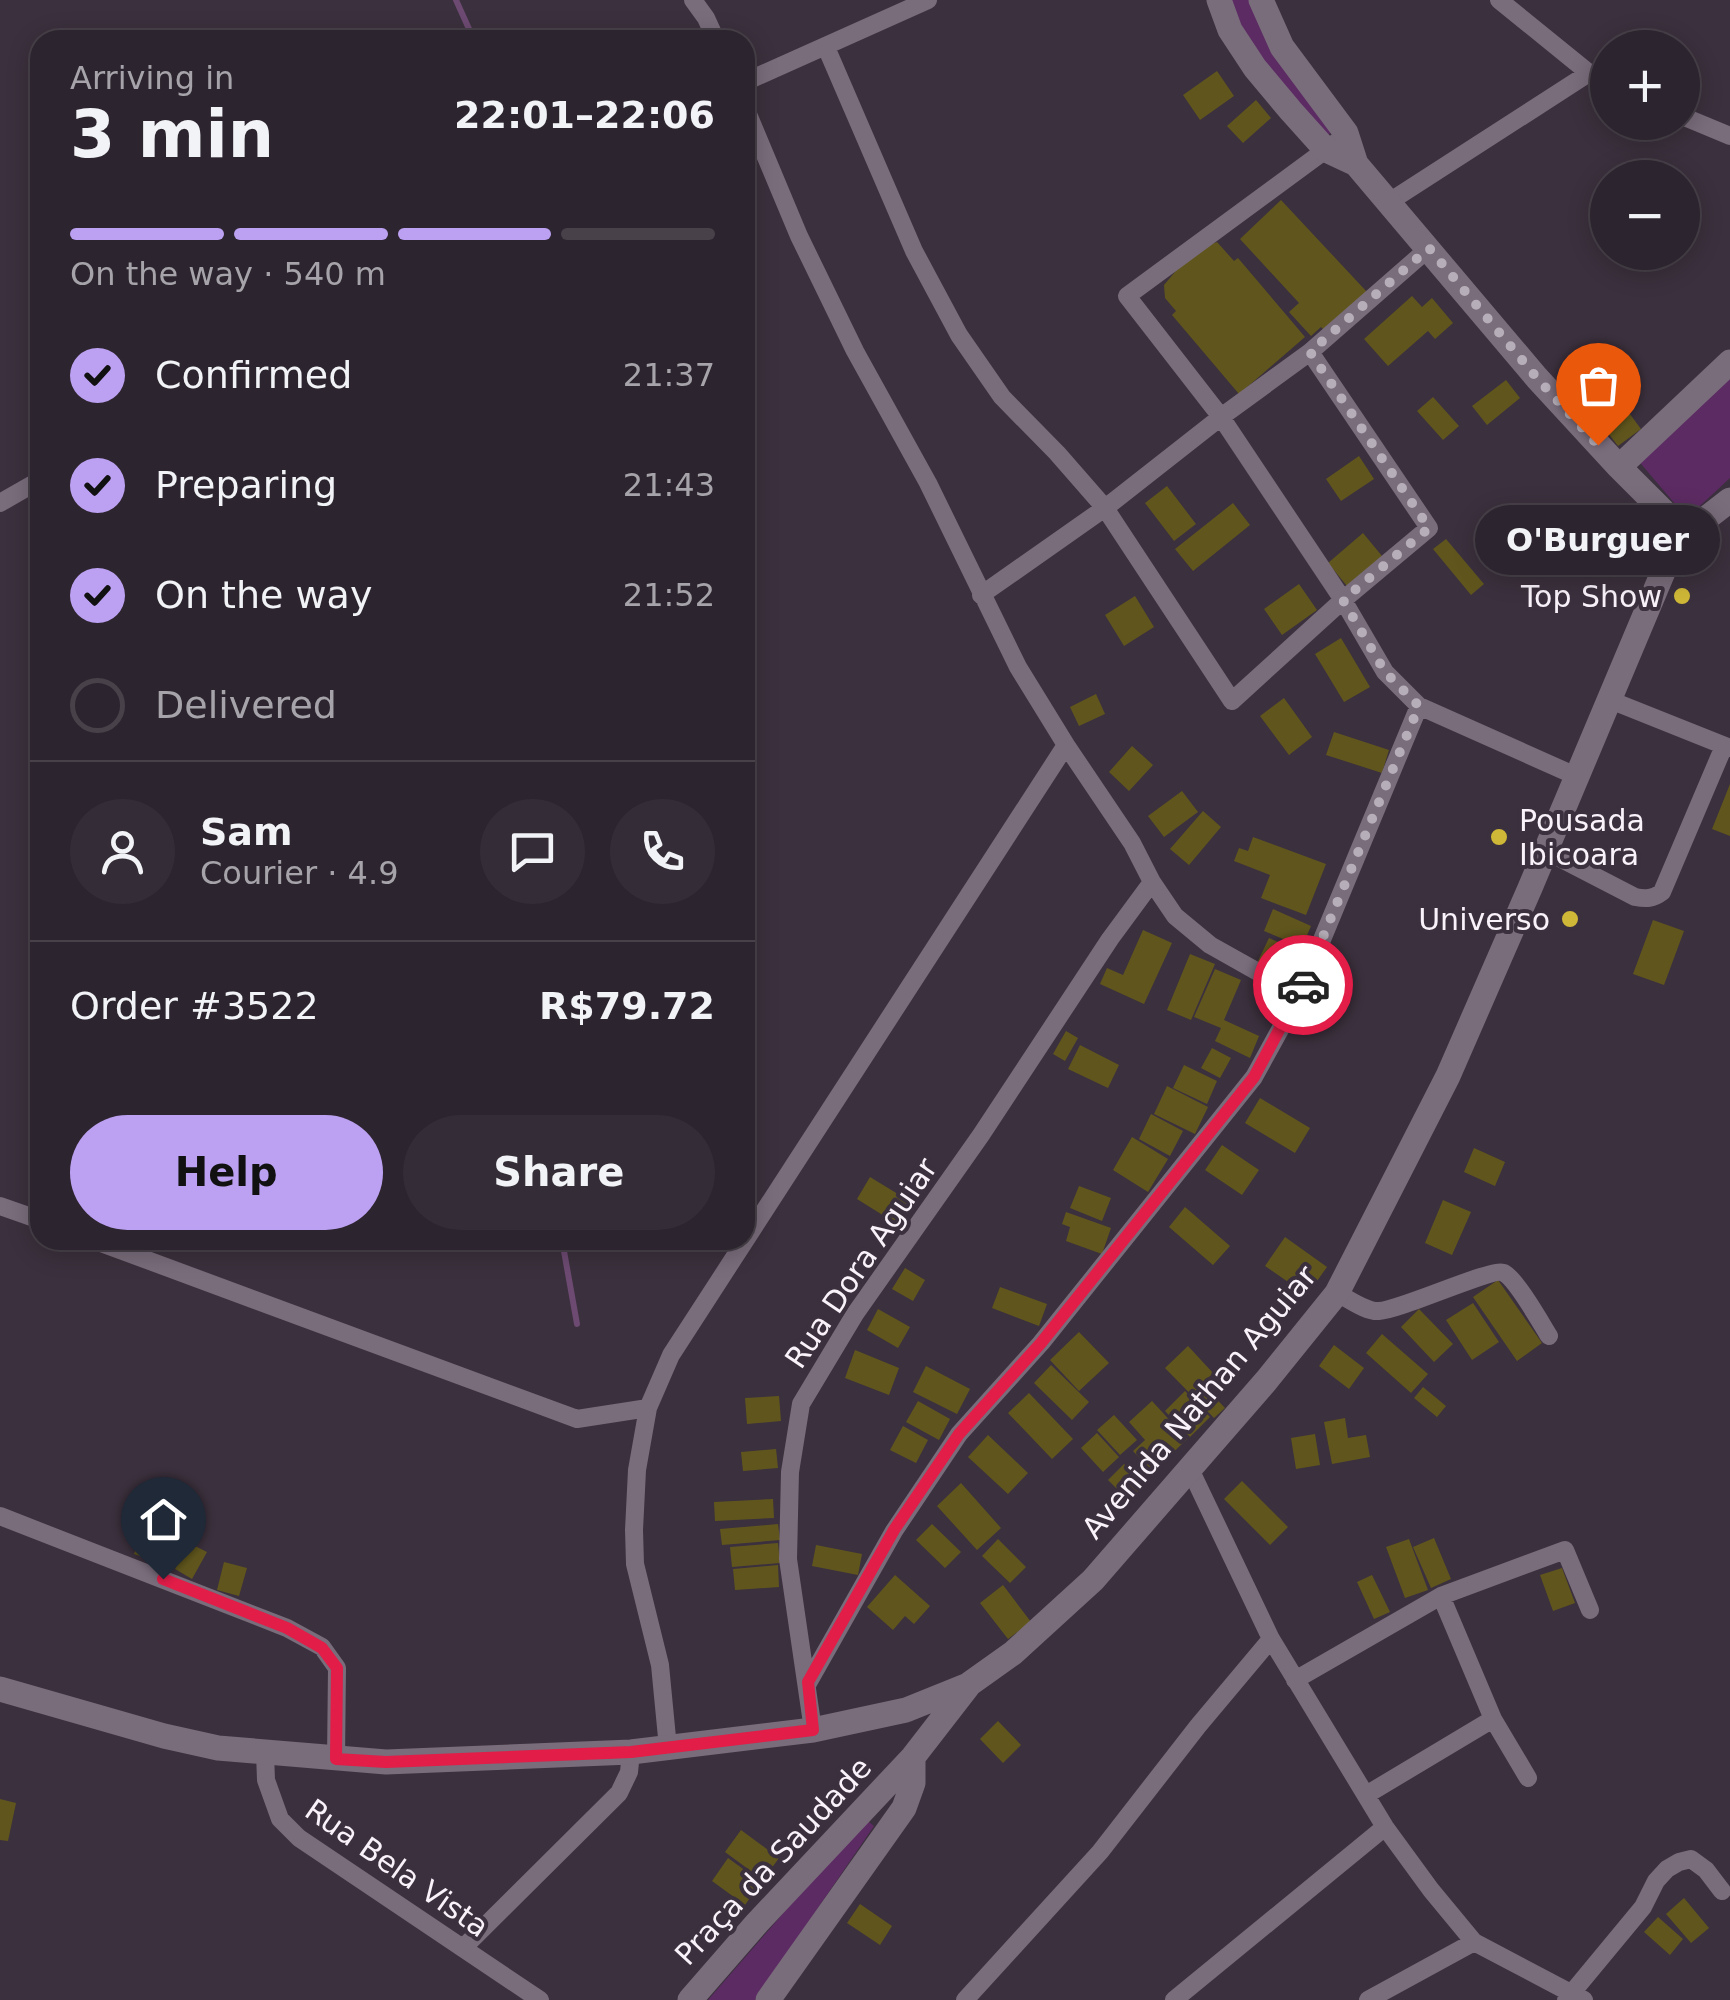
<!DOCTYPE html>
<meta charset="utf-8">
<style>
body{margin:0;font-family:"DejaVu Sans",sans-serif;background:#342c36;color:#f1f3f6;height:100vh;display:flex;flex-direction:column;font-size:38px;white-space:nowrap}
*{box-sizing:border-box;margin:0}
p{font-size:32px;color:#a6a4aa}
.icon{flex:none;width:55px;height:55px;fill:none;stroke:currentColor;stroke-width:2;stroke-linecap:round;stroke-linejoin:round}
.map{position:relative;flex:1;overflow:hidden}
.sheet{position:absolute;left:30px;top:30px;width:725px;height:1220px;display:flex;flex-direction:column;background:#2c242e;border-radius:30px;box-shadow:0 5px 25px #0003,0 0 0 2px #48414a}
.sheet>*{flex:none}
.buttons{position:absolute;left:1590px;top:30px;display:grid;gap:20px}
.buttons a{display:grid;place-items:center;width:110px;height:110px;border-radius:50%;background:#2c242e;box-shadow:0 5px 25px #0003,0 0 0 2px #48414a;font-size:50px}
.pin{position:absolute;display:grid;place-items:center;width:85px;height:85px;color:#fff;margin:-102px -42px;border-radius:50% 50% 50% 0;rotate:-45deg;box-shadow:0 0 10px #0007}
.pin .icon{rotate:45deg}
.courier{position:absolute;display:grid;place-items:center;width:100px;height:100px;margin:-50px;border:8px solid #e11d48;border-radius:50%;background:#fff;color:#222;box-shadow:0 2px 12px #0007}
.bubble{position:absolute;height:70px;border-radius:35px;background:#2c242e;box-shadow:0 5px 25px #0003,0 0 0 2px #48414a;font-size:32px;font-weight:700;line-height:70px;text-align:center}
.summary em{font-style:normal;font-weight:700}
.summary div{display:flex;flex-direction:column-reverse}
.summary{display:flex;align-items:center;justify-content:space-between;height:170px;padding:0 40px}
h1{font-size:65px;font-weight:700;line-height:75px}
.bar{display:grid;grid-template-columns:repeat(4,1fr);gap:15px 10px;align-content:center;height:120px;padding:0 40px}
.bar i{height:12px;border-radius:8px;background:#48414a}
.bar .active{background:#bca0f2}
.bar p{grid-column:span 4}
.line{display:flex;align-items:center;gap:25px;padding:0 40px;border-top:2px solid #48414a}
.line div{flex:1}
.round{display:grid;place-items:center;flex:none;width:105px;height:105px;border-radius:52px;background:#342c36}
ol{padding:0 40px;list-style:none}
li{display:flex;align-items:center;gap:30px;height:110px}
li p{margin-inline-start:auto}
li .icon{padding:10px;border-radius:50%;background:#bca0f2;color:#111;stroke-width:4}
li:last-child{color:#a6a4aa}
li i{width:55px;height:55px;border:5px solid #48414a;border-radius:50%}
.primary-button{display:flex;gap:20px;margin-top:auto;padding:20px 40px}
.primary-button a{flex:1;height:115px;border-radius:60px;background:#bca0f2;color:#111;font-size:40px;font-weight:700;line-height:115px;text-align:center}
.primary-button a+a{background:#342c36;color:#f1f3f6}
.map>svg:first-child{display:block}
.green{fill:#5c2b63}
.lines{fill:none;stroke-linecap:round;stroke-linejoin:round}
.stream{stroke:#6d4a72;stroke-width:6}
.building{fill:#60561d}
.street{stroke:#796c7b;stroke-width:18}
.secondary{stroke:#796c7b;stroke-width:25}
.done{stroke:#b6aeb8;stroke-width:10;stroke-dasharray:0 18}
.route{stroke:#e11d48;stroke-width:12}
.poi-dot{fill:#cfb837;stroke:#3b303d;stroke-width:4}
.labels{text-anchor:middle;dominant-baseline:central;stroke-width:8;stroke-linejoin:round;paint-order:stroke}
.poi-label{font-size:30px;fill:#f9f2fa;stroke:#3b303d;text-anchor:end}
.street-label{font-size:30px;fill:#f9f2fa;stroke:#3b303d}
</style>
<div class="map">
<svg width="1730" height="2000" viewBox="0 0 1730 2000">
<rect width="100%" height="100%" fill="#3b303d"/>
<!-- green -->
<path class="green" d="M1230 0H1251L1332 131 1325 139 1238 27Z
M1730 377V478L1687 518 1636 458Z
M865 1819 874 1826 755 2000H708Z"/>
<g class="lines">
<!-- stream -->
<path class="stream" d="M456 0 474 40
M562 1240 577 1324"/>
</g>
<!-- building -->
<path class="building" d="M1217 71 1234 96 1200 120 1183 95Z
M1256 100 1271 118 1243 143 1227 126Z
M1281 200 1367 292 1325 331 1321 327 1311 336 1289 312 1299 303 1240 239Z
M1217 242 1234 261 1238 258 1305 337 1239 394 1172 315 1176 311 1165 298 1164 285 1185 260 1200 248Z
M1412 296 1422 307 1432 298 1453 323 1435 339 1428 331 1388 366 1364 339Z
M1506 380 1520 398 1487 425 1472 406Z
M1433 397 1459 426 1443 440 1417 411Z
M1621 402 1641 429 1618 446 1598 420Z
M1359 456 1374 479 1341 501 1326 479Z
M1167 486 1196 524 1174 541 1145 503Z
M1233 503 1250 525 1193 571 1175 549Z
M1363 533 1382 556 1347 586 1328 563Z
M1446 539 1484 584 1471 595 1433 549Z
M1299 584 1317 610 1282 635 1264 609Z
M1135 596 1154 627 1124 646 1105 615Z
M1341 638 1370 687 1344 702 1315 654Z
M1096 694 1105 714 1079 726 1070 707Z
M1284 698 1312 737 1289 755 1260 716Z
M1334 732 1389 750 1382 773 1326 755Z
M1132 746 1153 765 1129 791 1109 772Z
M1730 784V836L1712 829Z
M1182 791 1198 812 1164 837 1148 816Z
M1203 811 1221 827 1189 865 1170 849Z
M1253 837 1326 864 1306 915 1261 898 1270 875 1234 861 1239 848 1248 851Z
M1273 909 1311 926 1302 947 1264 931Z
M1653 920 1684 931 1664 985 1633 974Z
M1143 930 1172 943 1144 1004 1100 984 1107 968 1123 975Z
M1269 938 1299 951 1287 977 1257 963Z
M1190 954 1215 964 1191 1020 1167 1010Z
M1215 969 1241 980 1224 1020 1259 1036 1250 1058 1215 1041 1221 1028 1194 1017Z
M1066 1031 1078 1038 1065 1061 1053 1054Z
M1080 1045 1119 1065 1108 1088 1068 1069Z
M1212 1048 1231 1058 1220 1078 1201 1068Z
M1184 1065 1217 1081 1207 1104 1173 1088Z
M1167 1086 1208 1107 1195 1134 1154 1114Z
M1260 1098 1310 1128 1295 1153 1245 1123Z
M1151 1114 1183 1131 1170 1156 1139 1139Z
M1132 1137 1168 1159 1148 1192 1113 1170Z
M1222 1145 1259 1170 1242 1195 1205 1170Z
M1474 1148 1505 1162 1495 1186 1464 1172Z
M870 1177 911 1202 897 1224 857 1199Z
M1079 1186 1111 1198 1102 1221 1070 1208Z
M1443 1200 1471 1212 1452 1255 1425 1243Z
M1185 1207 1230 1246 1213 1265 1169 1227Z
M1066 1212 1111 1228 1102 1254 1066 1241 1070 1227 1062 1224Z
M1285 1237 1327 1267 1307 1295 1265 1266Z
M905 1268 925 1280 913 1301 892 1289Z
M1498 1280 1542 1343 1517 1361 1473 1297Z
M1000 1287 1047 1304 1039 1326 992 1308Z
M1473 1303 1499 1342 1472 1360 1446 1320Z
M878 1309 910 1327 898 1348 867 1330Z
M1419 1309 1453 1344 1434 1362 1401 1327Z
M1079 1332 1109 1363 1079 1391 1050 1360Z
M1382 1334 1428 1374 1411 1393 1366 1353Z
M1334 1345 1364 1368 1349 1389 1319 1366Z
M1188 1346 1213 1373 1202 1384 1225 1408 1214 1418 1165 1368Z
M855 1350 899 1368 889 1395 845 1378Z
M1051 1365 1089 1402 1072 1420 1034 1383Z
M926 1366 970 1389 957 1414 913 1392Z
M1423 1387 1446 1406 1437 1417 1414 1398Z
M1185 1391 1210 1417 1190 1437 1165 1411Z
M1029 1393 1073 1439 1052 1459 1008 1413Z
M779 1396 781 1421 747 1424 745 1398Z
M918 1401 950 1419 939 1440 906 1422Z
M1152 1401 1187 1439 1153 1472 1133 1451 1145 1440 1129 1422Z
M1114 1415 1137 1440 1120 1455 1097 1430Z
M1345 1418 1348 1438 1366 1435 1370 1457 1332 1464 1324 1422Z
M903 1426 928 1440 916 1463 890 1450Z
M1097 1433 1119 1457 1103 1472 1081 1448Z
M1315 1434 1320 1465 1296 1469 1291 1438Z
M988 1435 1028 1473 1008 1494 968 1457Z
M776 1449 778 1468 743 1471 741 1452Z
M1124 1464 1145 1485 1129 1501 1108 1480Z
M1242 1481 1288 1527 1270 1545 1224 1499Z
M961 1483 1001 1528 977 1550 937 1506Z
M773 1499 774 1518 715 1521 714 1502Z
M145 1524 165 1532 154 1561 134 1554Z
M778 1524 780 1540 722 1545 720 1529Z
M932 1524 961 1552 945 1568 916 1540Z
M1434 1538 1451 1579 1431 1588 1413 1547Z
M998 1539 1026 1567 1010 1583 982 1556Z
M1409 1539 1428 1590 1405 1598 1386 1547Z
M189 1543 207 1552 192 1579 175 1569Z
M778 1543 780 1563 732 1567 730 1547Z
M816 1545 862 1554 858 1575 812 1566Z
M224 1562 247 1568 239 1596 217 1590Z
M778 1565 779 1587 735 1590 733 1569Z
M1562 1568 1575 1603 1553 1611 1540 1575Z
M895 1575 930 1606 914 1624 905 1616 893 1630 867 1607Z
M1372 1575 1390 1612 1374 1619 1357 1582Z
M1003 1585 1031 1622 1008 1639 980 1603Z
M998 1721 1021 1745 1003 1763 980 1739Z
M0 1799 16 1803 8 1841 0 1840Z
M741 1830 779 1858 763 1880 725 1852Z
M728 1858 761 1882 745 1905 712 1881Z
M1684 1898 1709 1928 1691 1943 1666 1914Z
M860 1904 892 1926 880 1945 847 1923Z
M1658 1917 1683 1939 1670 1955 1644 1932Z"/>
<g class="lines">
<!-- street -->
<path class="street" d="M693 0 706 18 716 40
M1499 0 1589 73 1608 82
M826 47 914 251 959 335 1002 397 1057 453 1105 508 1232 701 1343 600 1429 528 1310 352
M745 82 928 0
M745 107 799 236 855 351 928 483 1018 667 1066 745 1132 843 1152 882 1175 916 1210 945 1299 995
M1682 116 1730 136
M1335 143 1127 296 1221 417 1343 600 1385 672 1419 706 1576 776
M1389 202 1589 73
M0 503 40 480
M981 595 1105 508 1221 417 1310 352 1429 248
M1610 700 1730 748
M1546 851 1635 897C1646 899 1653 899 1662 892L1724 746
M0 1206 40 1220
M93 1240 577 1419 648 1408
M1337 1293C1349 1299 1366 1312 1379 1311 1401 1310 1493 1267 1504 1273 1516 1279 1541 1323 1549 1336
M1190 1469 1271 1639 1385 1827 1431 1890 1474 1942 1584 2000
M0 1516 287 1628 322 1647 337 1668 336 1759
M1441 1596 1493 1719 1528 1778
M1295 1680 1441 1596 1565 1550 1590 1610
M808 1683 894 1531 959 1434 1041 1343 1254 1077 1299 995 1419 706
M813 1730 788 1559 790 1472 801 1404 855 1314 981 1135 1110 939 1152 882
M668 1748 660 1665 635 1564 634 1530 637 1470 648 1408 671 1355 1066 745
M265 1753 266 1780 280 1819 299 1838 540 2000
M1366 1795 1493 1719
M464 1947 619 1793 629 1772 631 1752
M965 2000 1100 1852 1198 1726 1271 1639
M1174 2000 1385 1827
M1368 2000 1474 1942
M1566 2000 1643 1907 1656 1881 1667 1869 1679 1862 1691 1859 1706 1870 1722 1891"/>
<!-- secondary -->
<path class="secondary" d="M1219 0 1230 30 1255 68 1291 111 1326 150 1356 164
M1261 0 1282 47 1346 133 1356 164 1537 378 1619 467 1686 534
M1619 467 1730 362
M0 1689 164 1736 218 1748 386 1762 631 1752 813 1730 906 1710 968 1685 1013 1653 1093 1580 1266 1381 1337 1293 1448 1076 1530 888 1666 565 1686 534 1730 500
M690 2000 757 1923 913 1757 968 1686
M768 2000 904 1808 913 1783V1757"/>
</g>
<g class="lines">
<!-- done -->
<path class="done" d="M1303 985 1419 706 1385 672 1343 600 1429 528 1310 352 1429 248 1537 378 1598 445"/>
<!-- route -->
<path class="route" d="M163 1579 287 1628 322 1648 337 1668 336 1759 386 1762 631 1752 813 1730 808 1682 894 1530 959 1434 1041 1343 1254 1077 1303 985"/>
</g>
<!-- markers -->
<g class="poi-dot">
<circle cx="1682" cy="596" r="10"/>
<circle cx="1499" cy="837" r="10"/>
<circle cx="1570" cy="919" r="10"/>
</g>
<g class="labels">
<!-- poi labels -->
<g class="poi-label">
<text x="1662" y="596">Top Show</text>
<text x="1519" y="820" text-anchor="start">Pousada<tspan x="1519" dy="34">Ibicoara</tspan></text>
<text x="1550" y="919">Universo</text>
</g>
<!-- street labels -->
<g class="street-label">
<text transform="translate(861 1263) rotate(-56)">Rua Dora Aguiar</text>
<text transform="translate(1199 1402) rotate(-50)">Avenida Nathan Aguiar</text>
<text transform="translate(773 1861) rotate(-47)">Praça da Saudade</text>
<text transform="translate(397 1868) rotate(35)">Rua Bela Vista</text>
</g>
</g>
</svg>
<div class="buttons">
<a>+</a>
<a>−</a>
</div>
<div class="pin" style="left:1598px;top:445px;background:#ea580c"><svg class="icon" aria-label="bag" viewBox="0 0 24 24"><path d="M5 8h14l-1 12H6zM9 8a3 3 0 0 1 6 0"/></svg></div>
<div class="pin" style="left:163px;top:1579px;background:#1f2937"><svg class="icon" aria-label="home" viewBox="0 0 24 24"><path d="M3 11l9-7 9 7M6 9v11h12V9"/></svg></div>
<div class="courier" style="left:1303px;top:985px"><svg class="icon" aria-label="car" viewBox="0 0 24 24"><path d="M5 17H2v-5l4-1 3-4h7l3 4 3 1v5h-3M9 17h6M6 11h13"/><circle cx="7" cy="17" r="2"/><circle cx="17" cy="17" r="2"/></svg></div>
<div class="bubble" style="left:1475px;top:505px;width:245px">O'Burguer</div>
<section class="sheet">
<div class="summary"><div><h1>3 min</h1><p>Arriving in</p></div><em>22:01–22:06</em></div>
<div class="bar"><i class="active"></i><i class="active"></i><i class="active"></i><i></i><p>On the way · 540 m</p></div>
<ol>
<li><svg class="icon" aria-label="check" viewBox="0 0 24 24"><path d="M5 12l5 5 9-10"/></svg>Confirmed<p>21:37</p></li>
<li><svg class="icon" aria-label="check" viewBox="0 0 24 24"><path d="M5 12l5 5 9-10"/></svg>Preparing<p>21:43</p></li>
<li><svg class="icon" aria-label="check" viewBox="0 0 24 24"><path d="M5 12l5 5 9-10"/></svg>On the way<p>21:52</p></li>
<li><i></i>Delivered</li>
</ol>
<div class="line" style="height:180px"><a class="round"><svg class="icon" aria-label="person" viewBox="0 0 24 24"><circle cx="12" cy="8" r="4"/><path d="M4 21q1-7 8-7t8 7"/></svg></a><div><b>Sam</b><p>Courier · 4.9</p></div><a class="round"><svg class="icon" aria-label="chat" viewBox="0 0 24 24"><path d="M4 5h16v11H9l-5 4z"/></svg></a><a class="round"><svg class="icon" aria-label="phone" viewBox="0 0 24 24"><path d="M5 4h4l2 5-3 2q2 4 5 5l2-3 5 2v4C11 20 4 13 5 4z"/></svg></a></div>
<div class="line" style="height:130px"><div>Order #3522</div><b>R$79.72</b></div>
<div class="primary-button"><a>Help</a><a>Share</a></div>
</section>
</div>
